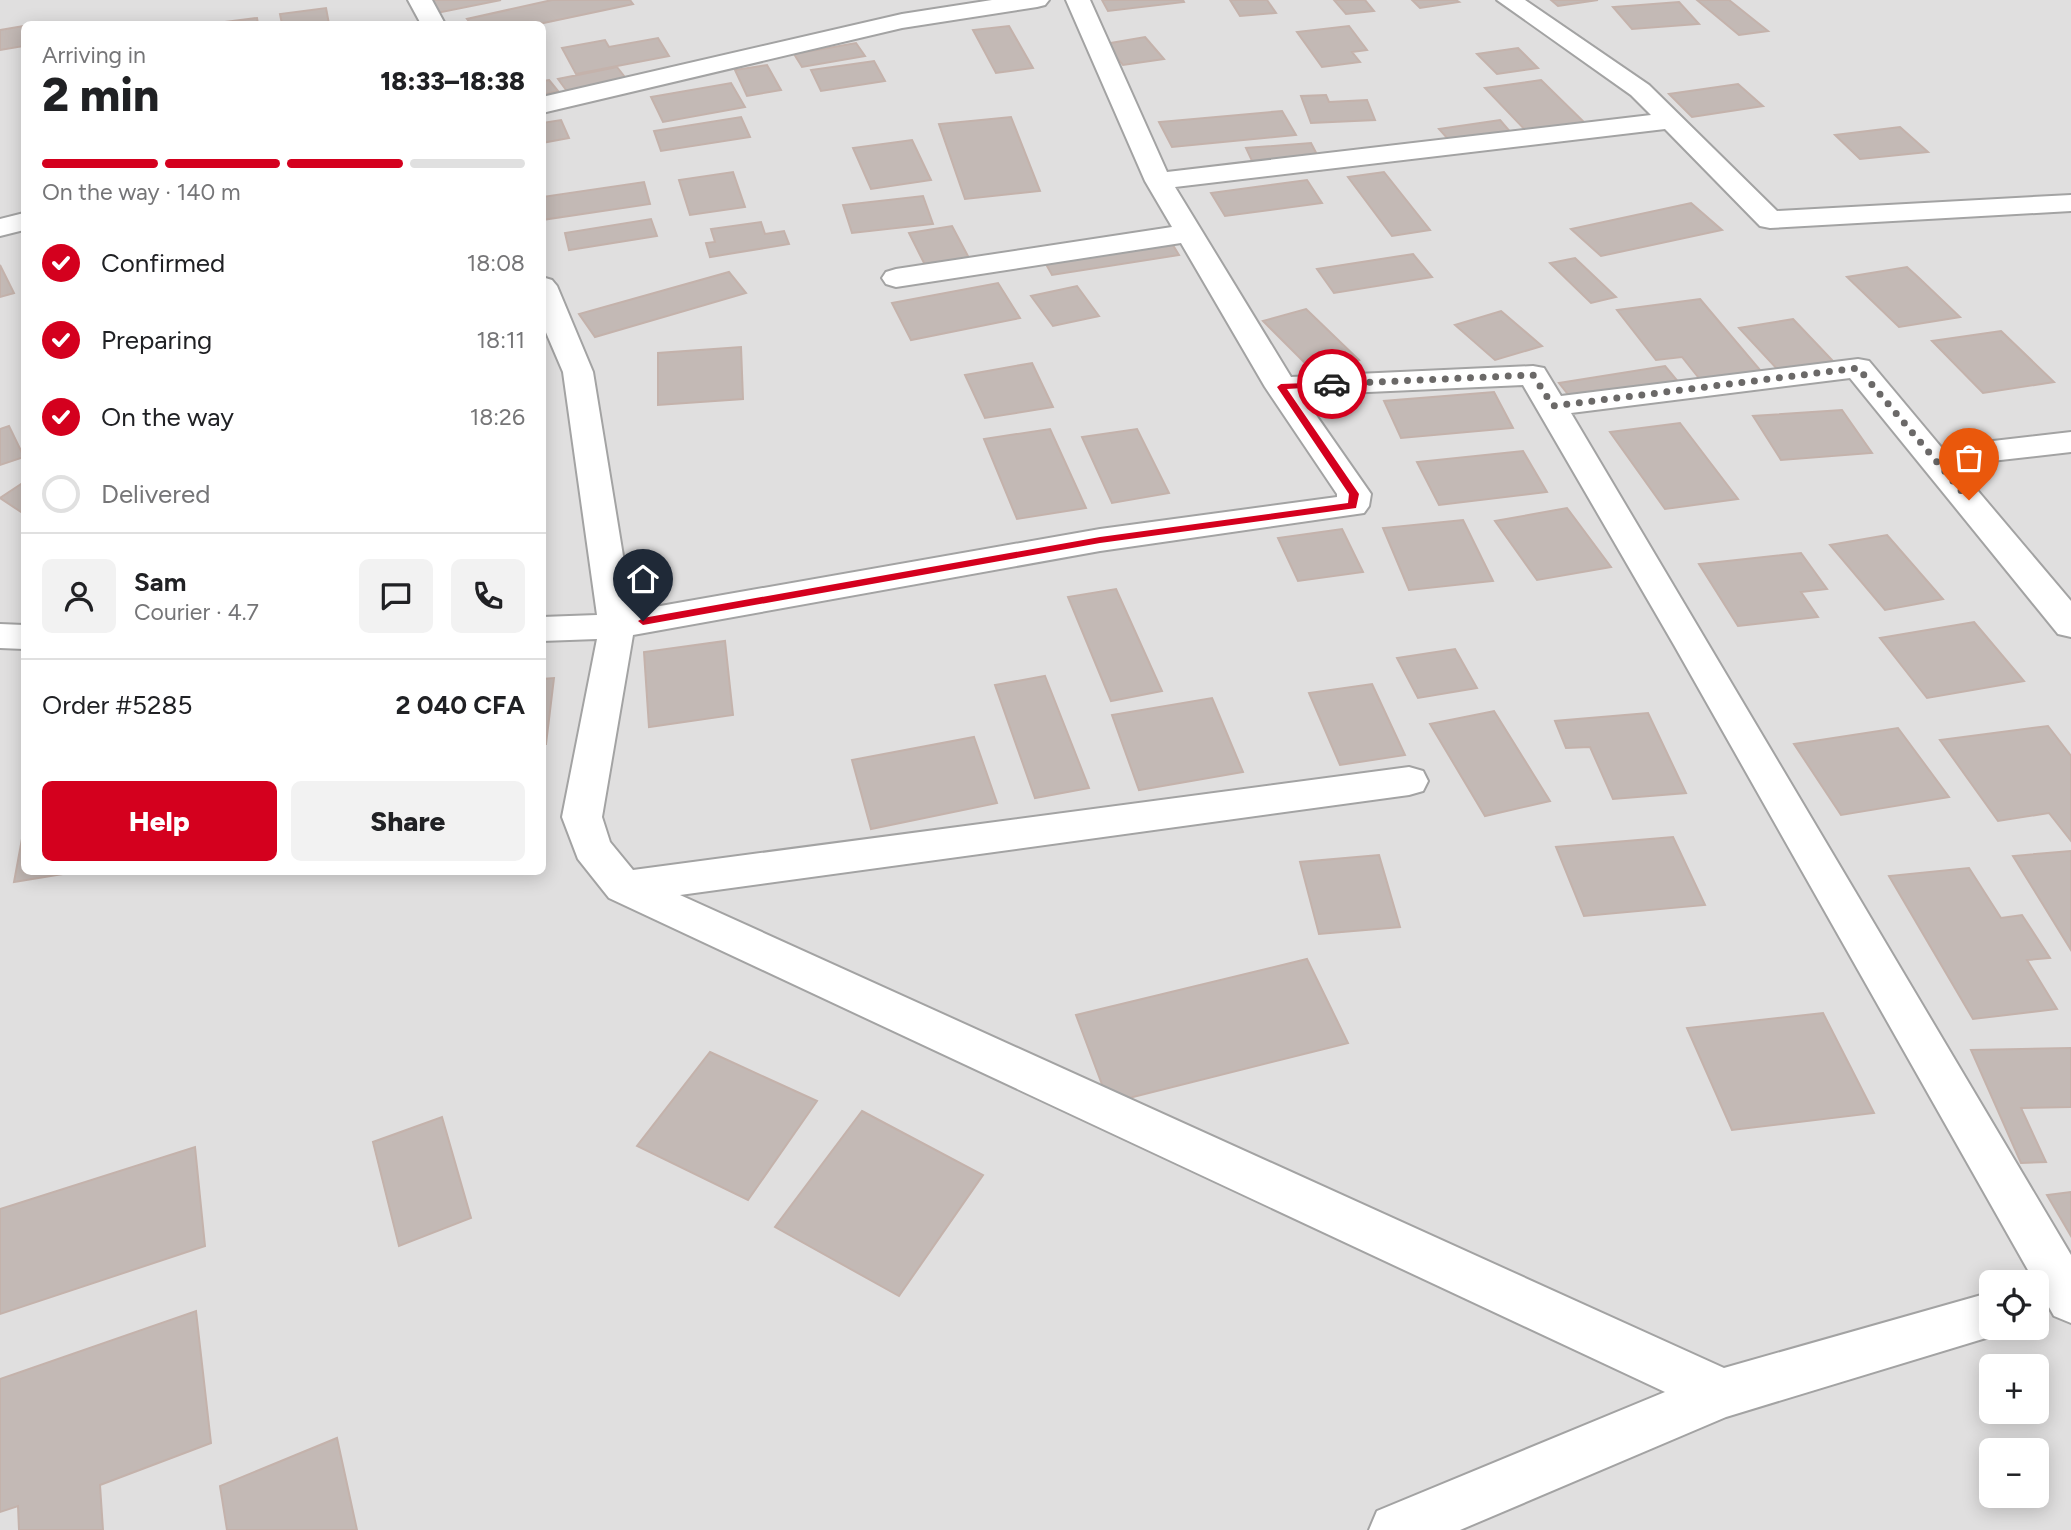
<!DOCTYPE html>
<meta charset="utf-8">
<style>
body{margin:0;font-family:Figtree,sans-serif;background:#f2f2f2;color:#202124;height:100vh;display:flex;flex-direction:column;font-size:26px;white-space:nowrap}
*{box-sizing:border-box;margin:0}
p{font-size:23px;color:#757577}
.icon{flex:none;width:38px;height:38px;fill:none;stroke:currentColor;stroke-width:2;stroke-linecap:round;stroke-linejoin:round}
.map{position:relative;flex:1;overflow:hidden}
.drawer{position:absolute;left:21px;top:21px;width:525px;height:854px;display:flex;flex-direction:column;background:#fff;border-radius:10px;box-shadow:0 4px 18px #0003}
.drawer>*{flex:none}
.fabs{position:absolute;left:1979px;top:1270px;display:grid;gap:14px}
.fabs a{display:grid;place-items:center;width:70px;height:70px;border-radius:10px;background:#fff;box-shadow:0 4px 18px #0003;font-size:35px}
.pin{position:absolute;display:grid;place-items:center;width:60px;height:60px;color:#fff;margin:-72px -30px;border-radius:50% 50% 50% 0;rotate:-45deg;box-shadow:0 0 7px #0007}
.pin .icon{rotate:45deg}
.courier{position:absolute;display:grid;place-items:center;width:70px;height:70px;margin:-35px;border:5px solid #d4001e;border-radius:50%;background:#fff;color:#222;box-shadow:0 2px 9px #0007}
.headline em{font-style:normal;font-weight:800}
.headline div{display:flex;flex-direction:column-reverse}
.headline{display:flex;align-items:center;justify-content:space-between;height:119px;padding:0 21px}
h1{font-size:46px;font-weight:800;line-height:52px}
.bar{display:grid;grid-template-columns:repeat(4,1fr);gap:10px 7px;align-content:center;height:84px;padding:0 21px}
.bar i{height:9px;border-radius:5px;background:#e0e0e0}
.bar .selected{background:#d4001e}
.bar p{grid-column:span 4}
.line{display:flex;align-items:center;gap:18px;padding:0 21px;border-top:2px solid #e0e0e0}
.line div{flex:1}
.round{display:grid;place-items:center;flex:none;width:74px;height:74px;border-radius:10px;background:#f2f2f2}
ol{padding:0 21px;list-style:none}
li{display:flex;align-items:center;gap:21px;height:77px}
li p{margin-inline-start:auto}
li .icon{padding:7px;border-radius:50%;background:#d4001e;color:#fff;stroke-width:4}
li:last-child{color:#757577}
li i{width:38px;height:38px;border:4px solid #e0e0e0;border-radius:50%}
.primary-button{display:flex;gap:14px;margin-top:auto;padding:14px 21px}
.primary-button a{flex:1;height:80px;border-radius:10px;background:#d4001e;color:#fff;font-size:28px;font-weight:800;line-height:80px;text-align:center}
.primary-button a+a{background:#f2f2f2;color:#202124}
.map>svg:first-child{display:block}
.residential{fill:#e0dfdf;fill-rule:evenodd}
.building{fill:#c3b9b5;stroke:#c4b2ab;stroke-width:2}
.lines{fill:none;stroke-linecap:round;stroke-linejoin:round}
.minor-casing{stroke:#a3a3a3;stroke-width:4}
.minor{fill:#fff;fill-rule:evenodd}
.route{fill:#d4001e}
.done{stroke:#6b6968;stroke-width:7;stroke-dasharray:0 12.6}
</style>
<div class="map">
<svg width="2071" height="1530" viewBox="0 0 2071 1530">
<rect width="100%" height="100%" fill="#f2eee9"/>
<!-- residential -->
<path class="residential" d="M0 0H2071V1530H0ZM24 24H542V872H24ZM1992 1283H2037V1328H1992ZM1992 1367H2037V1412H1992ZM1992 1451H2037V1496H1992Z"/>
<!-- building -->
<path class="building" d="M428 0H501L437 13Z
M552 0H630L633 4 539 24H471L467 19Z
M1102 0H1183L1184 2 1108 11Z
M1230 0H1267L1276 13 1240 16Z
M1334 0H1365L1374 11 1346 14Z
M1412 0H1456L1459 2 1420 8Z
M1551 0H1598L1558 6Z
M1697 0H1729L1768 31 1739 35Z
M1679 2 1699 24 1632 29 1613 7Z
M326 8 329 24H282L280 14Z
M257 18 258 24H209Z
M24 26V46L0 50V30Z
M1009 26 1033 68 996 73 973 30Z
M1349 26 1367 50 1352 52 1360 62 1322 67 1297 32Z
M1145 37 1164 59 1123 65 1105 44Z
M658 38 669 56 576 74 562 48 605 40 609 47Z
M856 43 865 56 802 67 794 54Z
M1518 48 1538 68 1497 74 1477 54Z
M874 61 885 81 821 91 811 70Z
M767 65 781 90 747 96 735 70Z
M617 67 628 81 569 94 558 79Z
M549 80 558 91 542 95V81Z
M1541 80 1587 125 1529 134 1485 88Z
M731 83 745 107 663 122 651 97Z
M1738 84 1763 106 1692 117 1669 94Z
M1326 95 1329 102 1367 100 1375 120 1311 123 1301 96Z
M1282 111 1296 135 1172 147 1159 122Z
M741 117 750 137 661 151 654 131Z
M1011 117 1040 191 965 199 939 124Z
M561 120 569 138 542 143V123Z
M1500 120 1518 141 1457 149 1439 129Z
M1900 127 1928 152 1860 159 1835 135Z
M912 140 931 180 871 189 853 148Z
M1311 143 1325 170 1259 176 1246 148Z
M733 172 745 207 690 215 679 180Z
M1384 172 1430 230 1392 236 1348 177Z
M1307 180 1322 203 1225 216 1211 193Z
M644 182 650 204 542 220V197Z
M923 196 933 224 852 233 843 205Z
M1691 203 1722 230 1601 256 1571 229Z
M651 219 657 236 569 250 565 233Z
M761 222 765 234 784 231 789 244 710 257 706 243 715 242 711 229Z
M952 226 969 258 925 265 909 233Z
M1168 237 1179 255 1052 275 1042 257Z
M1413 254 1432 277 1334 293 1317 269Z
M1575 258 1616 297 1591 303 1550 263Z
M0 265 14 293 0 297Z
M1907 267 1919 278 1960 317 1899 327 1847 277Z
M729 272 746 293 595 337 579 314Z
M998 283 1020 318 911 340 892 303Z
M1077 286 1099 316 1053 326 1031 296Z
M1700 299 1771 383 1710 392 1682 357 1656 360 1617 310Z
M1306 309 1359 360 1315 373 1263 321Z
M1501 311 1542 346 1495 360 1455 325Z
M1793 319 1833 361 1778 370 1739 328Z
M2001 331 2054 382 1983 393 1932 341Z
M741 347 743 399 658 405V353Z
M1032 363 1053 407 985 418 965 375Z
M1665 366 1685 390 1578 407 1559 383Z
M1494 392 1513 428 1401 438 1384 401Z
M1842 410 1872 453 1781 460 1753 416Z
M1680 423 1738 499 1665 509 1610 432Z
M9 426 24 457 0 465V429Z
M1050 429 1086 508 1017 519 984 439Z
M1137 429 1169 493 1112 503 1082 437Z
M1523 451 1547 492 1439 505 1417 462Z
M24 482V514L0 498Z
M1567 508 1611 567 1537 580 1495 521Z
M1463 520 1493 581 1409 590 1383 528Z
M1342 529 1363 572 1298 581 1278 538Z
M1887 535 1943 599 1885 610 1830 545Z
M1801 553 1827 589 1801 592 1818 617 1738 626 1699 564Z
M1116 589 1162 691 1111 701 1068 597Z
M1974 622 2024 681 1927 698 1880 638Z
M725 641 733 715 649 727 644 652Z
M1455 649 1477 688 1418 698 1397 658Z
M1045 676 1089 788 1035 798 995 685Z
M554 678 546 744H542V679Z
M1372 684 1405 755 1340 765 1309 693Z
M1212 698 1243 772 1139 790 1112 715Z
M1494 711 1550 801 1485 816 1430 724Z
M1648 713 1686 793 1613 799 1590 747 1566 748 1555 721Z
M2048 726 2071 756V841L2049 813 1998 821 1940 740Z
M1898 728 1949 797 1841 815 1794 744Z
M974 737 997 803 871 829 852 760Z
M24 828V872H75L14 882Z
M1673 837 1705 905 1584 916 1556 847Z
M2071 851V950L2013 856Z
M1379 855 1400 927 1319 934 1300 862Z
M1969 868 2001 918 2022 915 2050 958 2027 960 2057 1009 1973 1019 1889 876Z
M1307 959 1348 1043 1109 1103 1076 1015Z
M1823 1013 1874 1113 1732 1130 1687 1028Z
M2071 1048V1107L2021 1108 2046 1162 2021 1163 1971 1050Z
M710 1052 817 1101 748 1200 637 1146Z
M862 1111 983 1175 899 1296 775 1227Z
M442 1117 471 1218 399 1246 373 1142Z
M195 1147 205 1246 0 1314V1209Z
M2071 1192V1236L2047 1195Z
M196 1311 211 1443 100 1485 103 1530H19L18 1506 0 1512V1379Z
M337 1438 357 1530H227L220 1486Z"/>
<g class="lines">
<defs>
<path id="minor" d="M408 0H432L445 24H421Z
M992 0H1049L1045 5 1037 7 902 28 542 113V97L902 14Z
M1066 0H1090L1167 172 1651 115 1631 95 1497 0H1525L1649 85 1777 211 2071 195V211L1770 228 1760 226 1665 129 1175 187 1291 377 1533 366 1544 368 1561 396 1858 359 1869 361 1941 447 2071 432V452L1956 465 2071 601V637L2058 634 1850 378 1571 413 2071 1255V1323L2054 1316 1674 645 1523 385 1302 395 1371 494 1369 506 1364 513 1100 551 633 635 602 817 610 842 633 870 1409 767 1423 771 1428 781 1423 791 1409 795 680 895 1724 1368 1992 1292V1328H2011L2009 1331 1726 1417 1460 1530H1369L1377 1511 1665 1392 609 898 578 859 562 817 597 639 542 641V617L597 615 563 372 542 323V277L552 280 557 286 593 372 632 611 1100 529 1337 497V494L1265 387 1181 243 896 287 886 284 882 278 886 272 896 269 1172 227 1145 181Z
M24 213V230L0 236V219Z
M0 624 24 625V649L0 648Z"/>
</defs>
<!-- minor casing -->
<use href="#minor" class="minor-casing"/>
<!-- minor -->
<use href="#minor" class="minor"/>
</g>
<!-- route -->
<path class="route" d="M1332 382 1336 384 1335 386 1287 389 1359 494 1356 508 1100 543 643 625 638 621 643 618 1100 537 1348 503 1349 494 1277 387 1281 384Z"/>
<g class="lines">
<!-- done -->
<path class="done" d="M1332 384 1533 375 1553 406 1858 368 1969 500"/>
</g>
</svg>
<div class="fabs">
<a><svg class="icon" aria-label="locate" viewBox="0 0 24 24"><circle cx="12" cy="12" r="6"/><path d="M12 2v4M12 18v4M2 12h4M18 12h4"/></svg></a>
<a>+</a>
<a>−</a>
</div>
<div class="pin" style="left:1969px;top:500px;background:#ea580c"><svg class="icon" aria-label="bag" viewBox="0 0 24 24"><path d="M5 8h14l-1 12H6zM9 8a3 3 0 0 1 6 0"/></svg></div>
<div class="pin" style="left:643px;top:621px;background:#1f2937"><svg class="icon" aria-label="home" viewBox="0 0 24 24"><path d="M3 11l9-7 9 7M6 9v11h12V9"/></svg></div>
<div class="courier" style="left:1332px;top:384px"><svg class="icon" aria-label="car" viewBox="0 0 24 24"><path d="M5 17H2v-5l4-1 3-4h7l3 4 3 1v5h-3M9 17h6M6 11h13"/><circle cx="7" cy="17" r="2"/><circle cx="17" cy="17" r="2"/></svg></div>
<section class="drawer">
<div class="headline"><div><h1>2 min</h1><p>Arriving in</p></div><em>18:33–18:38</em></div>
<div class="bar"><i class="selected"></i><i class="selected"></i><i class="selected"></i><i></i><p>On the way · 140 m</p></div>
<ol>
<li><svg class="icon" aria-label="check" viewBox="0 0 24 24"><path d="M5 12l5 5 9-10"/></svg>Confirmed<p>18:08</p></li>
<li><svg class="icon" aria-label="check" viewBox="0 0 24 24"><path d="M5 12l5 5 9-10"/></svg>Preparing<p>18:11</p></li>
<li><svg class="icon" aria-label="check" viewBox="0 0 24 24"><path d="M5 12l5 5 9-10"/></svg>On the way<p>18:26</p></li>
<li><i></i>Delivered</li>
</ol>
<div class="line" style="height:126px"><a class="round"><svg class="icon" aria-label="person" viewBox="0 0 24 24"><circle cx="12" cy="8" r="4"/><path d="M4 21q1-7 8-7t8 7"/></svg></a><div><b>Sam</b><p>Courier · 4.7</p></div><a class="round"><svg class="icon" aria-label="chat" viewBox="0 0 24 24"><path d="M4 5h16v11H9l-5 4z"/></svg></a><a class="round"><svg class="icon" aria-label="phone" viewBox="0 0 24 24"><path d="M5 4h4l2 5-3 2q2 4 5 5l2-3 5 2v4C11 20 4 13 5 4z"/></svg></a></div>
<div class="line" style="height:91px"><div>Order #5285</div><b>2 040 CFA</b></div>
<div class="primary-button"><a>Help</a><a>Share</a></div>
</section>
</div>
